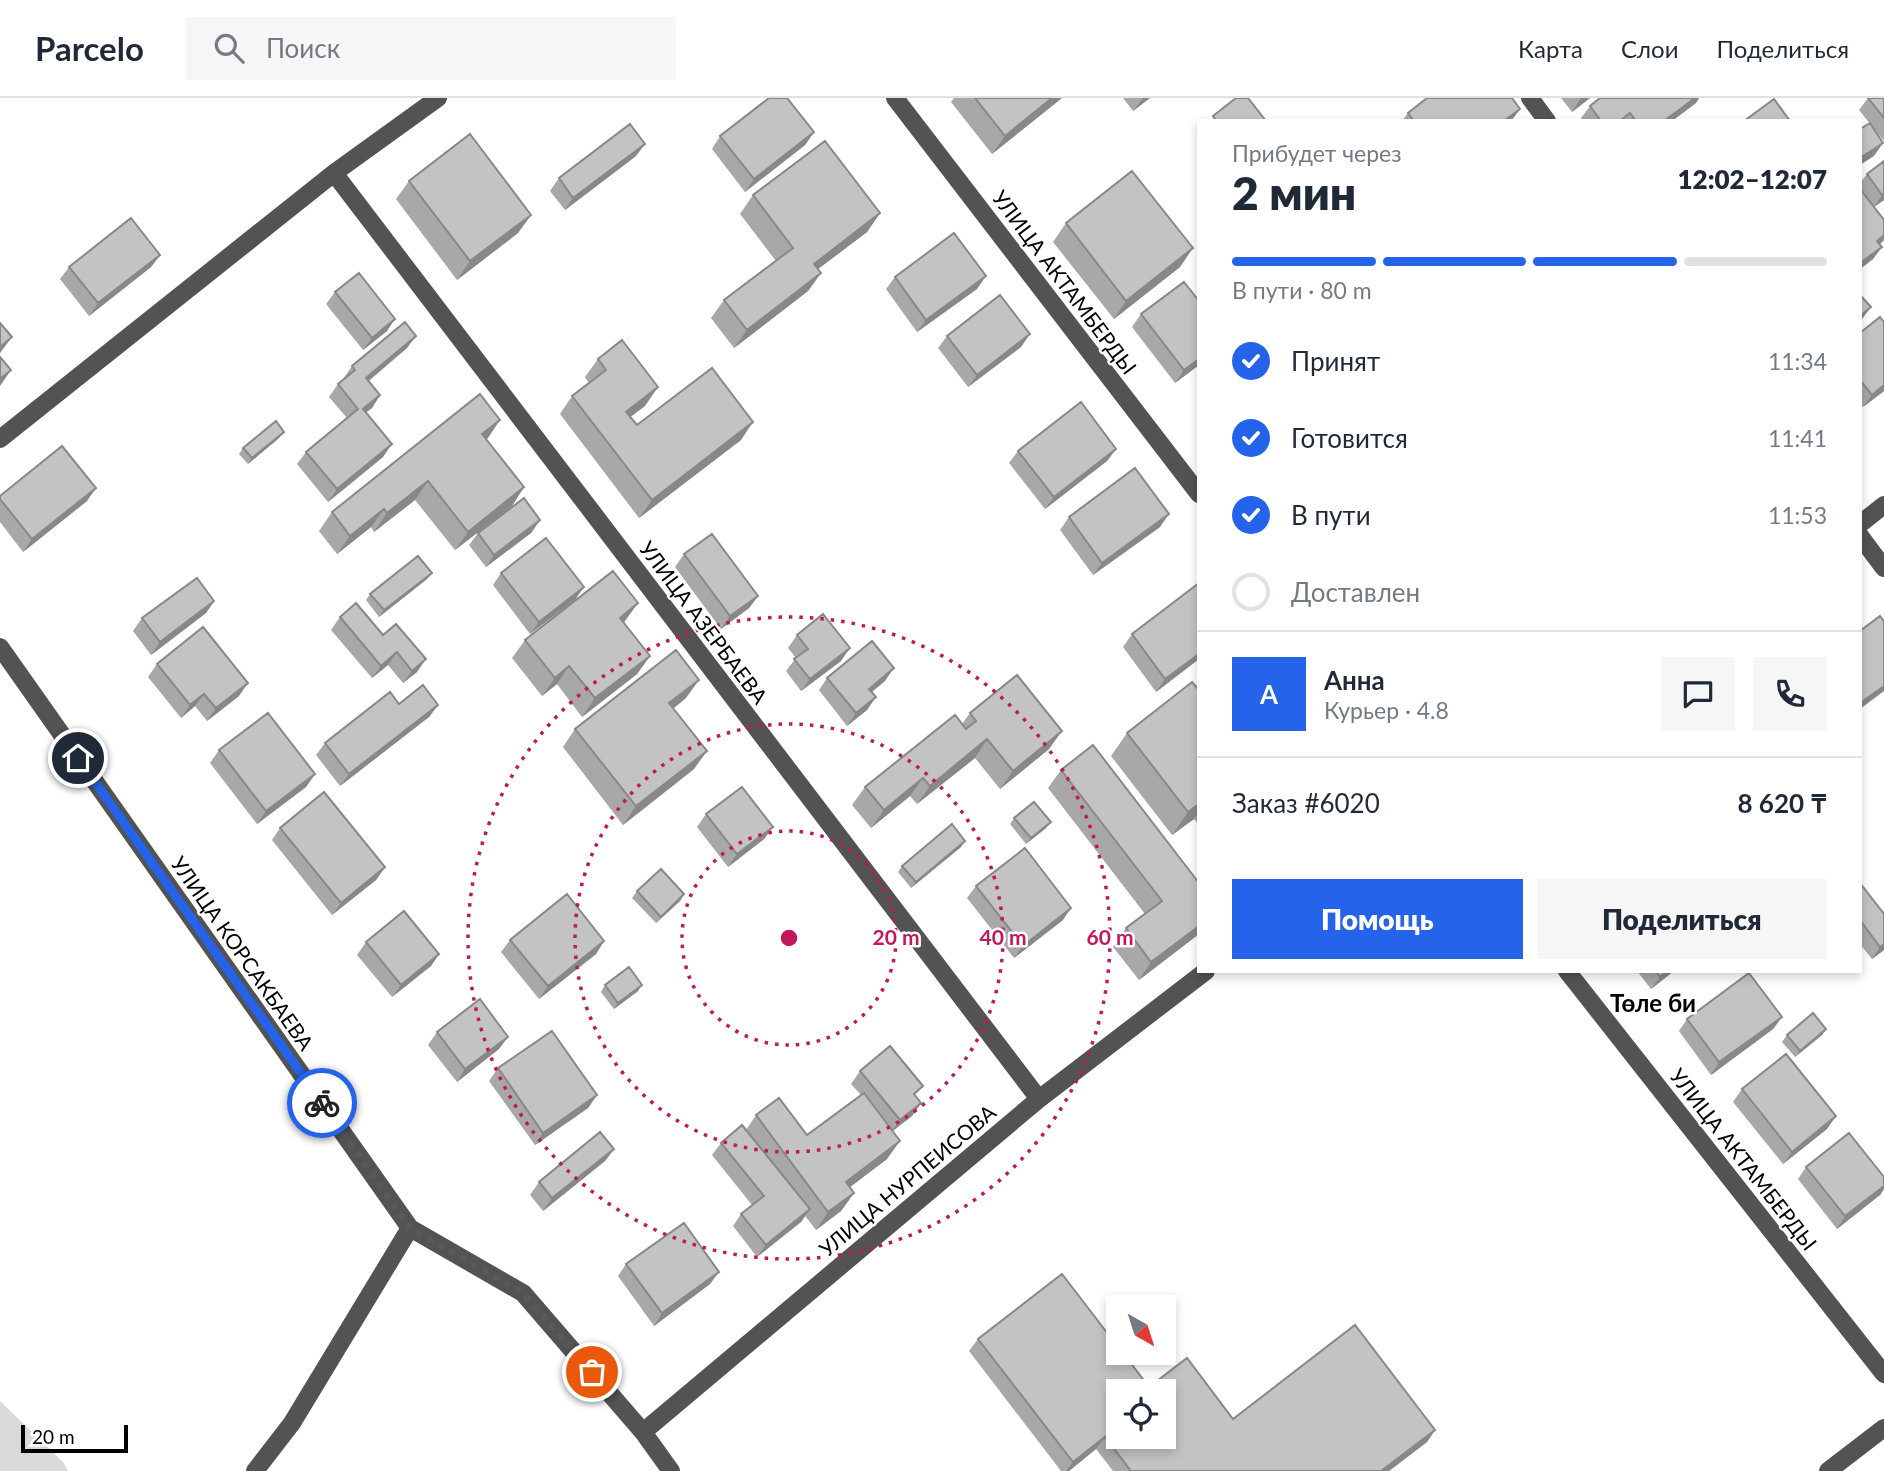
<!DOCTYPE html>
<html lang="ru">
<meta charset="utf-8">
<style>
body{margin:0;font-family:Lato,sans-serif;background:#f6f6f7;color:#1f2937;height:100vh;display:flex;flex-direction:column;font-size:26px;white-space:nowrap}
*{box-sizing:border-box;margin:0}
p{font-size:23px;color:#747a83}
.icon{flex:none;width:38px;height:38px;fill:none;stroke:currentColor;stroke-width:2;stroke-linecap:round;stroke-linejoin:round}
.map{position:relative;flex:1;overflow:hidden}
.details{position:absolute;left:1197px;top:21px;width:665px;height:854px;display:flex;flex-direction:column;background:#fff;border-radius:0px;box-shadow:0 4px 10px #0003}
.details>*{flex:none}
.needle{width:46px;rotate:141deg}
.buttons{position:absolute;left:1106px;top:1197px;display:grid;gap:14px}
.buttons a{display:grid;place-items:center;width:70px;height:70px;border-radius:0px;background:#fff;box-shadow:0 4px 10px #0003;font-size:35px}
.scale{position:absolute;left:21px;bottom:18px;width:107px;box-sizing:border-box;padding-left:7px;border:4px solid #000;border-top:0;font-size:19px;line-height:24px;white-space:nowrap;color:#000;-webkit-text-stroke:5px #fff;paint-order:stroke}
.pin{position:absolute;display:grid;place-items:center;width:60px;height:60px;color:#fff;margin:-30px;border:4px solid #fff;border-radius:50%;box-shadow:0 2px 7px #0007}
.courier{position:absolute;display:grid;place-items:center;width:70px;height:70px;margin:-35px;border:5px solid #2563eb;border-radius:50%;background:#fff;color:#222;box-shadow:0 2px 9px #0007}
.headline em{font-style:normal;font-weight:800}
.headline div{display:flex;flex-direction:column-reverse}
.headline{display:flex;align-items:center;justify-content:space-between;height:119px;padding:0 35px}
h1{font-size:46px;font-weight:800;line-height:52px}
.bar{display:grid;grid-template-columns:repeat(4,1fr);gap:10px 7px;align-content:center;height:84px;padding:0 35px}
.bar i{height:9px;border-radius:5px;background:#e0e1e3}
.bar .on{background:#2563eb}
.bar p{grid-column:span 4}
.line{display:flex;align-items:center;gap:18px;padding:0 35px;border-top:2px solid #e0e1e3}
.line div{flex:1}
.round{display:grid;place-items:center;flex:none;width:74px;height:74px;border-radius:0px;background:#f6f6f7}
ol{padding:0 35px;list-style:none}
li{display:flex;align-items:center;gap:21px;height:77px}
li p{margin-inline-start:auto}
li .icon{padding:7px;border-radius:50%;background:#2563eb;color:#fff;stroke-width:4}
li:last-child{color:#747a83}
li i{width:38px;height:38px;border:4px solid #e0e1e3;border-radius:50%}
.button{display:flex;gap:14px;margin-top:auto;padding:14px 35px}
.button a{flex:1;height:80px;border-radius:0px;background:#2563eb;color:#fff;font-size:28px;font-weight:800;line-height:80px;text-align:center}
.button a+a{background:#f6f6f7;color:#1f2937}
header{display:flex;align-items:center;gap:42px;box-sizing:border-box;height:98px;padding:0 35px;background:#fff;border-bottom:2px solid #e0e1e3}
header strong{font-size:33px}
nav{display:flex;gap:38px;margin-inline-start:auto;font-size:24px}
.search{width:490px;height:63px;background:#f6f6f7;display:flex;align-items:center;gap:18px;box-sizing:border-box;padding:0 24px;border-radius:0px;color:#747a83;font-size:26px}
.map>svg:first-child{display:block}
.green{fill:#dadada}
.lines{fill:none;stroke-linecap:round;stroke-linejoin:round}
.minor{stroke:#535353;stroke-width:18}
.wall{fill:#a8a8a8}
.shaded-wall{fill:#888}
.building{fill:#c3c3c3;stroke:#888;stroke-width:2;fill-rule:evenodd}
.done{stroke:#595959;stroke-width:7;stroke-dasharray:0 12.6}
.route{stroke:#2563eb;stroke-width:9}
.ring{fill:none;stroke:#c2185b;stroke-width:3.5;stroke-dasharray:3.5 7}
.labels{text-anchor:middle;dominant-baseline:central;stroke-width:5;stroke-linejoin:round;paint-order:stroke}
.street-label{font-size:21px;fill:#000;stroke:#fff}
.quarter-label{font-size:24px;font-weight:bold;fill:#000;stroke:#fff}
.centre{fill:#c2185b;stroke:#fff;stroke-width:3.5}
.ring-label{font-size:21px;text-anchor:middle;font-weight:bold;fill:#c2185b;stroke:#fff;stroke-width:5;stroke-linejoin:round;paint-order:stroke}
</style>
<header>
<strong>Parcelo</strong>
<div class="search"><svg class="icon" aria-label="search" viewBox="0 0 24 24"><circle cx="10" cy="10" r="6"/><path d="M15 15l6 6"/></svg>Поиск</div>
<nav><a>Карта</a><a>Слои</a><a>Поделиться</a></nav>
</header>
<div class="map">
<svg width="1884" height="1373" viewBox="0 0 1884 1373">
<rect width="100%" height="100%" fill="#fff"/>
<!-- green -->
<path class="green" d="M0 1303 63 1364 68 1373H0Z"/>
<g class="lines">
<!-- minor -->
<path class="minor" d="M895 0 1199 396
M1530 0 1547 23
M334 75 1039 1001
M0 341 334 75 438 0
M1860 426 1884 407
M1860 438 1884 470
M0 549 410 1130 523 1195 643 1334 671 1373
M1567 873 1884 1276
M643 1334 1039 1001 1206 873
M255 1373 292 1325 410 1130
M1828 1373 1884 1330"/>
</g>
<!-- wall -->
<path class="wall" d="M954 0H1062L992 56 951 4Z
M1123 0H1150L1133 13Z
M1561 0H1590L1572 14Z
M1600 0H1699L1696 5 1672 23H1583L1581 20 1590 8Z
M1868 0H1884V43L1859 12Z
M1520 11 1511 23H1402L1408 15Z
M814 34 805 47 745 94 712 51 720 38Z
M636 58 565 112 550 93 559 80Z
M1884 63V102L1874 109 1884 122V142L1880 146 1882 149 1873 161 1860 171V85L1867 76Z
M409 83 531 117 518 135 457 182 396 101Z
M753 97 880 115 867 134 818 171 821 175 808 193 734 250 711 220 724 202 776 163 740 116Z
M1066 125 1180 169 1114 221 1053 144Z
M160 157 151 169 89 218 60 181 69 169Z
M895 179 977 191 917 234 886 191Z
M335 194 387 233 363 252 326 206Z
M1199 203V267L1175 285 1132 229 1141 216Z
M1884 224V293L1863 309 1860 306V235Z
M947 238 1021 249 968 289 938 250Z
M407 250 369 283 380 297 372 310 366 314 383 359 328 404 297 366 306 354 347 320 329 299 338 286 344 282 343 281 352 268Z
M598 261 645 308 630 319 637 327 741 342 639 420 560 316 572 298 589 285 585 279Z
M279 340 248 366 239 356 243 350Z
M488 340 486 341 524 389 512 408 455 452 415 402 374 434 371 429 337 456 319 433 332 414Z
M1116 351 1107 363 1045 411 1009 365 1018 353Z
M0 398 87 403 23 454 0 424Z
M1069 419 1160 429 1093 477 1060 432Z
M540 422 531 435 486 469 469 447 478 435Z
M684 456 758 498 749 510 721 531 675 469Z
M432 475 427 481 379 519 366 502 370 496Z
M501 475 584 489 530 536 493 487Z
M1199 485V561L1156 594 1123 549 1132 536Z
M214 503 206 515 151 557 133 533 142 520Z
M340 519 383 537 417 574 403 585 388 567 372 580 331 532Z
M625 523 624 524 650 558 637 576 582 619 557 586 542 598 512 560 525 542Z
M797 537 841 563 801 593 786 573 796 560 788 550Z
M157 566 239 598 207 623 195 608 181 620 148 579Z
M827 580 885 583 872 594 867 612 847 628 819 592Z
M1199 586V727L1194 721 1172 737 1111 658 1127 635 1196 590Z
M686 600 674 610 694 671 623 727 563 649 575 631Z
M399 606 438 607 429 619 340 688 316 657 325 645Z
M970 615 1049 651 1000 691 975 660 917 706 910 698 871 730 852 707 865 689 962 626Z
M219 652 315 676 306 689 257 726 210 665Z
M1061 672 1199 785V836L1139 882 1113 849 1126 830 1145 816 1048 690Z
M706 716 773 729 764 741 728 769 697 729Z
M1014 720 1046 730 1026 746 1010 726Z
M280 730 385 769 376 782 332 817 272 742Z
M961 749 911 790 898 774 902 768Z
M1860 785 1883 815 1884 813V852L1872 861 1860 846Z
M976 788 1063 822 1014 860 967 800Z
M637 793 684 796 680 803 656 825 632 800Z
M510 842 604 843 596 856 539 901 501 854Z
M366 844 439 856 431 868 392 899 357 857Z
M1637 873H1674L1651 891Z
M605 887 638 893 614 911 601 894Z
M1782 919 1773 931 1711 977 1679 933 1687 921Z
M1826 931 1822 937 1795 959 1782 944 1787 937Z
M437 934 499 951 457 984 428 947Z
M498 970 597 997 588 1010 535 1047 489 983Z
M860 973 916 999 921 1005 912 1018 893 1033 887 1061 850 1089 854 1095 841 1113 816 1132 805 1118 801 1124 757 1159 733 1128 741 1116 752 1107 712 1057 721 1045 746 1032 756 1017 807 1037 861 997 851 986Z
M1742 991 1827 1031 1783 1066 1733 1004Z
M614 1051 605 1063 543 1113 530 1097 539 1084Z
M1806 1069 1884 1079V1091L1880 1097 1837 1131 1798 1081Z
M626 1166 710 1186 654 1228 618 1178Z
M978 1241 1149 1289 1233 1321 1435 1332 1427 1344 1389 1373H1113L1096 1351 1069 1373H1061L969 1253Z"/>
<!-- shaded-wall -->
<path class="shaded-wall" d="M1052 0H1062L992 56 1005 38Z
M1143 0H1150L1133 13Z
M1581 0H1590L1572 14Z
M1695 0H1699L1696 5 1672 23H1664Z
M1520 11 1511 23H1504Z
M814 34 805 47 745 94 754 81Z
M1883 45 1874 58 1860 67V60Z
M645 46 636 58 565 112 573 100Z
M1884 96V102L1874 109 1882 97Z
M880 115 867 134 801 184 814 166Z
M531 117 518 135 457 182 470 163Z
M1884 137V142L1882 144 1868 155 1877 143Z
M1882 149 1873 161 1860 171V165Z
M1193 150 1180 169 1114 221 1126 203Z
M160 157 151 169 89 218 98 205Z
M821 175 808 193 734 250 747 232Z
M986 178 977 191 917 234 926 222Z
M1871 209 1862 221 1860 223V218Z
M395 221 387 233 363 252 372 240Z
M1030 236 1021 249 968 289 977 277Z
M416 238 407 250 357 292 366 280Z
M12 239 0 255V249Z
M1199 261V267L1175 285 1184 272Z
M11 272 0 288V281Z
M1884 287V293L1863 309 1872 297Z
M658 289 645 308 613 332 626 314Z
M380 297 372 310 354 324 363 311Z
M500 322 488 340 469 355 482 336Z
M753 324 741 342 639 420 652 402Z
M284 334 279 340 248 366 252 360Z
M392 346 383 359 328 404 337 391Z
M1116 351 1107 363 1045 411 1054 399Z
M428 383 415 402 374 434 387 415Z
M524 389 512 408 455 452 468 434Z
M96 390 87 403 23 454 32 441Z
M384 411 371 429 337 456 350 438Z
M1169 416 1160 429 1093 477 1102 465Z
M540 422 531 435 486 469 494 457Z
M432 475 427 481 379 519 384 512Z
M584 489 575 502 530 536 539 524Z
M758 498 749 510 721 531 730 518Z
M214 503 206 515 151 557 160 544Z
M638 505 625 523 607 538 620 520Z
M850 550 841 563 801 593 810 581Z
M397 554 388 567 372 580 381 568Z
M1199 556V561L1156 594 1165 581Z
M650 558 637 576 582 619 595 600Z
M426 561 417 574 403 585 412 573Z
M569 568 557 586 542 598 555 580Z
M894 570 885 583 860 603 869 591Z
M699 582 686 600 657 623 669 605Z
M248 585 239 598 207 623 216 610Z
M1884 588V593L1860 611V605Z
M204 596 195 608 181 620 190 607Z
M876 599 867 612 847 628 856 615Z
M438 607 429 619 340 688 349 676Z
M1062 633 1049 651 1000 691 1013 673Z
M987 641 975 660 917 706 930 688Z
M707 653 694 671 623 727 636 708Z
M315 676 306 689 257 726 266 713Z
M923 680 910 698 871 730 884 712Z
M1199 706V714L1194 721 1172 737 1188 714Z
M1051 724 1046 730 1026 746 1031 740Z
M773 729 764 741 728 769 737 756Z
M965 743 961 749 911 790 916 784Z
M385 769 376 782 332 817 341 805Z
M684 796 680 803 656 825 661 819Z
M1071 810 1063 822 1014 860 1023 848Z
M1199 828V836L1139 882 1151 864Z
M604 843 596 856 539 901 548 888Z
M1884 846V852L1872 861 1880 849Z
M439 856 431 868 392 899 401 887Z
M1667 873H1674L1651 891 1660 879Z
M642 887 638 893 614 911 618 905Z
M1782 919 1773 931 1711 977 1719 964Z
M1826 931 1822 937 1795 959 1800 953Z
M508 939 499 951 457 984 465 971Z
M597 997 588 1010 535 1047 543 1035Z
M921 1005 912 1018 891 1034 900 1022Z
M1836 1018 1827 1031 1783 1066 1792 1054Z
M900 1043 887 1061 833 1102 846 1084Z
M614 1051 605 1063 543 1113 552 1100Z
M1884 1088V1091L1880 1097 1837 1131 1845 1118Z
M854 1095 841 1113 816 1132 828 1114Z
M810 1111 801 1124 757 1159 766 1147Z
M719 1174 710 1186 654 1228 662 1215Z
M1435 1332 1427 1344 1389 1373H1381Z
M1105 1339 1096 1351 1069 1373H1066L1073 1364Z"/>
<!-- building -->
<path class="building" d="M769 0H787L814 34 754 81 720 38Z
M975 0H1052L1005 38Z
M1236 0H1248L1266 23H1216L1213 18Z
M1427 0H1512L1520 11 1504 23H1414L1408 15Z
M1600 0H1695L1664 23H1636L1630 15 1620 23H1601L1590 8Z
M1868 0H1884V20Z
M1774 1 1790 23H1744Z
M1870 25 1883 45 1860 60V31Z
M630 26 645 46 573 100 559 80Z
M470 36 531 117 470 163 409 83Z
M825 43 880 115 814 166 821 175 747 232 724 202 793 150 753 97Z
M1884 63V96L1882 97 1867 76Z
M1132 73 1193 150 1126 203 1066 125Z
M1860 91 1884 122V137L1877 143 1882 149 1860 165Z
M131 120 160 157 98 205 69 169Z
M954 135 986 178 926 222 895 179Z
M359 175 395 221 372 240 335 194Z
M1184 184 1199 203V261L1184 272 1141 216Z
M1000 197 1030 236 977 277 947 238Z
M1860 197 1871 209 1860 218Z
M1880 219 1884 224V287L1872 297 1860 282V235Z
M405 224 416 238 366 280 380 297 363 311 392 346 337 391 306 354 358 311 338 286 355 272 352 268Z
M0 225 12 239 0 249Z
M622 242 658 289 626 314 637 327 712 270 753 324 652 402 572 298 606 272 598 261Z
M0 259 11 272 0 281Z
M480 296 500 322 482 336 524 389 468 434 428 383 387 415 384 411 350 438 332 414Z
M1081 304 1116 351 1054 399 1018 353Z
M276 323 284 334 252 360 243 350Z
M62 348 96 390 32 441 0 401V398Z
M1135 370 1169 416 1102 465 1069 419Z
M524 400 540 422 494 457 478 435Z
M712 436 758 498 730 518 684 456Z
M546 440 584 489 539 524 501 475Z
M418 458 432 475 384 512 370 496Z
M613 473 638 505 620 520 650 558 595 600 569 568 555 580 525 542Z
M197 480 214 503 160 544 142 520Z
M1199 485V556L1165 581 1132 536Z
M356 505 383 537 396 526 426 561 412 573 397 554 381 568 340 519Z
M823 516 850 550 810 581 794 561 808 551 797 537Z
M1880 518 1884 523V588L1860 605V533Z
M203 529 248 585 216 610 204 596 190 607 157 566Z
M872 543 894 570 869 591 876 599 856 615 827 580Z
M676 552 699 582 669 605 707 653 636 708 575 631Z
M1017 577 1062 633 1013 673 987 641 930 688 923 680 884 712 865 689 955 617 966 631 976 623 970 615Z
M1192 584 1199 592V706L1188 714 1127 635Z
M423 587 438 607 349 676 325 645 390 594 399 606Z
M268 615 315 676 266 713 219 652Z
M1093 647 1199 785V828L1151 864 1126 830 1162 803 1061 672Z
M742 689 773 729 737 756 706 716Z
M324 694 385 769 341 805 280 730Z
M1034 704 1051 724 1031 740 1014 720Z
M952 726 965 743 916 784 902 768Z
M1025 750 1071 810 1023 848 976 788Z
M661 771 684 796 661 819 637 793Z
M1860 785 1884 816V846L1880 849 1860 822Z
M567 796 604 843 548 888 510 842Z
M404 813 439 856 401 887 366 844Z
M629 869 642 887 618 905 605 887Z
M1656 873H1667L1660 879Z
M1749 875 1782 919 1719 964 1687 921Z
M480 901 508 939 465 971 437 934Z
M1813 915 1826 931 1800 953 1787 937Z
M552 933 597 997 543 1035 498 970Z
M890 948 923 988 914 996 921 1005 900 1022 860 973Z
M1786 956 1836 1018 1792 1054 1742 991Z
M864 995 900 1043 846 1084 854 1095 828 1114 756 1017 779 1000 807 1037Z
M742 1027 810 1111 766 1147 741 1116 764 1098 721 1045Z
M600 1034 614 1051 552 1100 539 1084Z
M1849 1035 1884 1079V1088L1845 1118 1806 1069Z
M684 1125 719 1174 662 1215 626 1166Z
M1062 1176 1118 1249V1255H1123L1149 1289 1187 1260 1233 1321 1355 1227 1435 1332 1381 1373H1131L1105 1339 1073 1364 978 1241ZM1118 1293H1164V1339H1118Z"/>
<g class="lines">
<!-- done -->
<path class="done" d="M322 1005 410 1130 523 1195 592 1274"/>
<!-- route -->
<path class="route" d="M78 660 322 1005"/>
</g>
<!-- distance rings -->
<g class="ring">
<circle cx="789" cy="840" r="107"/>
<circle cx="789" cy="840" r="214"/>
<circle cx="789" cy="840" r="321"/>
</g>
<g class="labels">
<!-- street labels -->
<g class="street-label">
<text transform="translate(1065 184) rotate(53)">УЛИЦА АКТАМБЕРДЫ</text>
<text transform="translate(704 524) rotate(53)">УЛИЦА АЗЕРБАЕВА</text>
<text transform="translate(243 855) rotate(55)">УЛИЦА КОРСАКБАЕВА</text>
<text transform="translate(1744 1061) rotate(52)">УЛИЦА АКТАМБЕРДЫ</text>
<text transform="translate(907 1082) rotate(-40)">УЛИЦА НУРПЕИСОВА</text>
</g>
<!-- quarter labels -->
<g class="quarter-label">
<text x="1653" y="904">Төле би</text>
</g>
</g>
<circle cx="789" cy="840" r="10" class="centre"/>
<g class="ring-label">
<text x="896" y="847">20 m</text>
<text x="1003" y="847">40 m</text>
<text x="1110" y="847">60 m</text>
</g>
</svg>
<div class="buttons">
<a><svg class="needle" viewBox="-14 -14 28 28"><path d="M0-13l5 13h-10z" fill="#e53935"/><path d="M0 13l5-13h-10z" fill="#747a83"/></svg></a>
<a><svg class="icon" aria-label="locate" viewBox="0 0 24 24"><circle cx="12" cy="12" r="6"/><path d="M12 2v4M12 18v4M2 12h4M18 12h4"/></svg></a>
</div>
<div class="scale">20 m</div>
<div class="pin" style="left:592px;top:1274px;background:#ea580c"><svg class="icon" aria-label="bag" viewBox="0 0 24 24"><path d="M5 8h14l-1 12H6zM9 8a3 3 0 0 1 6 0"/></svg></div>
<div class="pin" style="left:78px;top:660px;background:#1f2937"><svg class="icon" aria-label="home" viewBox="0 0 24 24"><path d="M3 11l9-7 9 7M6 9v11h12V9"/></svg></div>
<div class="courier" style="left:322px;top:1005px"><svg class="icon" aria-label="bike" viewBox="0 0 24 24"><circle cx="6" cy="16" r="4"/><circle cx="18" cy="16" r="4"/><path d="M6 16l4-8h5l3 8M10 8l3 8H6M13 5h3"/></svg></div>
<section class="details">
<div class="headline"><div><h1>2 мин</h1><p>Прибудет через</p></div><em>12:02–12:07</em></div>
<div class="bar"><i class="on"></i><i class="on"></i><i class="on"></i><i></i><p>В пути · 80 m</p></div>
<ol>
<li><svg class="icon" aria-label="check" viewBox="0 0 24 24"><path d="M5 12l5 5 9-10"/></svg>Принят<p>11:34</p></li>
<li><svg class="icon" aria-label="check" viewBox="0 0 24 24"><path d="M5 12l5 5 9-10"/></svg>Готовится<p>11:41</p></li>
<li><svg class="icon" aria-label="check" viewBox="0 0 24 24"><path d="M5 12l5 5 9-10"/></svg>В пути<p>11:53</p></li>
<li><i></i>Доставлен</li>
</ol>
<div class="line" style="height:126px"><b class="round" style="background:#2563eb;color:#fff">А</b><div><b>Анна</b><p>Курьер · 4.8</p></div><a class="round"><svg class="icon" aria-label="chat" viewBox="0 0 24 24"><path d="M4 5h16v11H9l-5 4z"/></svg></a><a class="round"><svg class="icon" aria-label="phone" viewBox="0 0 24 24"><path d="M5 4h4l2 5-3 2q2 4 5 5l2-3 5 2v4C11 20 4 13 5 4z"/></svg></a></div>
<div class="line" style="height:91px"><div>Заказ #6020</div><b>8 620 ₸</b></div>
<div class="button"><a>Помощь</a><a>Поделиться</a></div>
</section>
</div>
